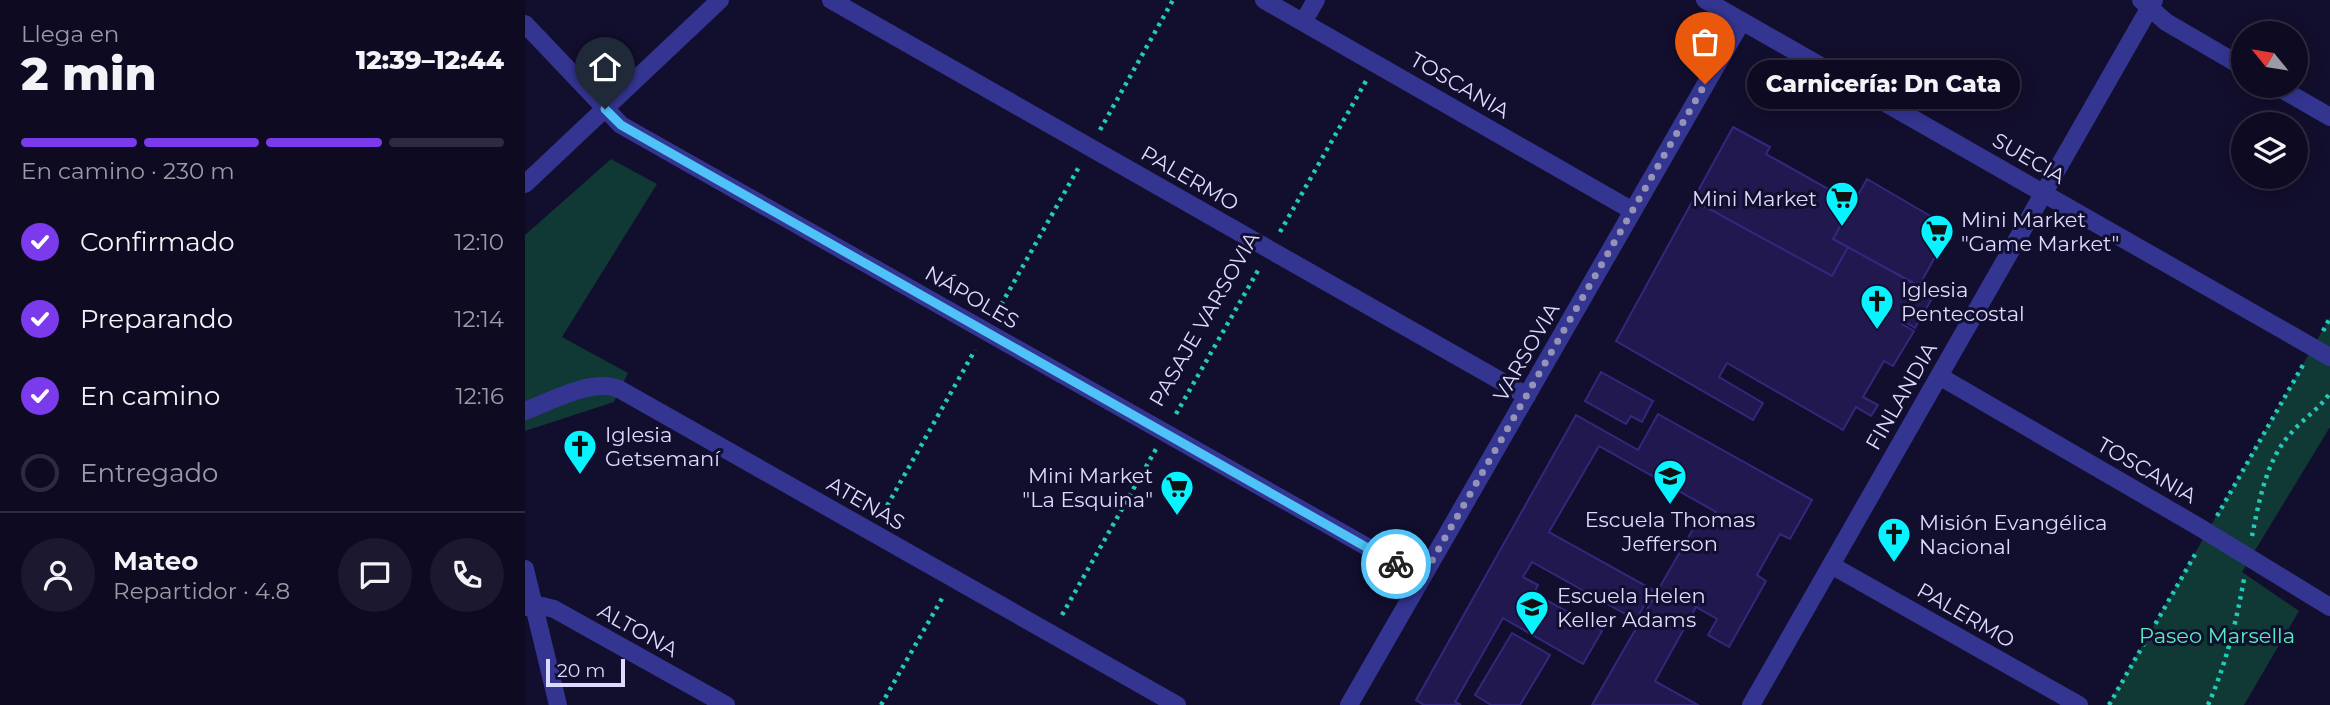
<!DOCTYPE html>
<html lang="es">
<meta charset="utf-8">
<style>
body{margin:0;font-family:Montserrat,sans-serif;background:#1c182f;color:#f1f3f6;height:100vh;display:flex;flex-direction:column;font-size:26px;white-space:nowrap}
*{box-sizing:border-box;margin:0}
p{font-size:23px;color:#9b9aa5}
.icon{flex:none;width:38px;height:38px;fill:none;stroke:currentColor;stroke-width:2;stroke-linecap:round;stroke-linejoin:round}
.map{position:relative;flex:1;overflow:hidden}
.sheet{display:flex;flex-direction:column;background:#0e0a22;width:525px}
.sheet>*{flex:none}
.needle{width:46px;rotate:300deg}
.tools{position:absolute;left:1706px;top:21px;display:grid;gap:14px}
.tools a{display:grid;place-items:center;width:77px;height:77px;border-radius:50%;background:#0e0a22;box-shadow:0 4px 18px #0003,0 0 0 2px #2e2b40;font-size:35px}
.scale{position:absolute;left:21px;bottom:18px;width:79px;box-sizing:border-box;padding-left:7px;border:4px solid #dcdaff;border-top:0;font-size:19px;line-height:24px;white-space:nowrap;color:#dcdaff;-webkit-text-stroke:5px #120e2d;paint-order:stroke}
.pin{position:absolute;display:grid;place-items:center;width:60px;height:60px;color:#fff;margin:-72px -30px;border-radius:50% 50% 50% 0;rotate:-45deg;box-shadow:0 0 7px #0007}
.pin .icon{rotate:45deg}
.courier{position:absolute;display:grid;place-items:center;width:70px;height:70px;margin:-35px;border:5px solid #4fc3f7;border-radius:50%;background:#fff;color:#222;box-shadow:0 2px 9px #0007}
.bubble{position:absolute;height:49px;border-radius:24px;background:#0e0a22;box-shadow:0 4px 18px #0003,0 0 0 2px #2e2b40;font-size:23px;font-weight:800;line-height:49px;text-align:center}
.headline em{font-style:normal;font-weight:800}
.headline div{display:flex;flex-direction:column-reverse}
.headline{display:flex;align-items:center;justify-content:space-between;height:119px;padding:0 21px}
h1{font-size:46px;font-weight:800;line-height:52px}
.bar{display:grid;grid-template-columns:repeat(4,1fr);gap:10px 7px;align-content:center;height:84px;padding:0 21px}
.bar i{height:9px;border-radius:5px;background:#2e2b40}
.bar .on{background:#7c3aed}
.bar p{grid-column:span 4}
.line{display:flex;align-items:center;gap:18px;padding:0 21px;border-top:2px solid #2e2b40}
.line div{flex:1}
.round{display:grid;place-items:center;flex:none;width:74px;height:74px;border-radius:37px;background:#1c182f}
ol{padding:0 21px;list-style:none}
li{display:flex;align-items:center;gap:21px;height:77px}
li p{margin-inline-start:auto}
li .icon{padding:7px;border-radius:50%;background:#7c3aed;color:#fff;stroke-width:4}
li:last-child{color:#9b9aa5}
li i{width:38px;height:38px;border:4px solid #2e2b40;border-radius:50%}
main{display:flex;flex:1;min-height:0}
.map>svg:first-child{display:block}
.green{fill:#103834}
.building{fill:#211850;stroke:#34287e;stroke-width:2}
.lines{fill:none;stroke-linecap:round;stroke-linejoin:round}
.path{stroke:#23cab8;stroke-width:4.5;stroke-dasharray:3.5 5;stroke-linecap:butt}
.minor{stroke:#343591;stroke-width:18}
.done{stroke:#9593b6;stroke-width:7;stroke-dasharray:0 12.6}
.route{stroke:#4fc3f7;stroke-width:9}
.labels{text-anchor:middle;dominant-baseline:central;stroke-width:6;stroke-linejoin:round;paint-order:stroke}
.street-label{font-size:21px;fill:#dcdaff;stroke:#120e2d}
.poi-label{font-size:21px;fill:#dcdaff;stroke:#120e2d;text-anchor:start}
.park-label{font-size:21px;fill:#58edc0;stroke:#120e2d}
</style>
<main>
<section class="sheet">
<div class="headline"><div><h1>2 min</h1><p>Llega en</p></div><em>12:39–12:44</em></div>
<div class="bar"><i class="on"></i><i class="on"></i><i class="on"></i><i></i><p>En camino · 230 m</p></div>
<ol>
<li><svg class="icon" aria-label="check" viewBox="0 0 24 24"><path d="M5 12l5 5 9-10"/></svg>Confirmado<p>12:10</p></li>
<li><svg class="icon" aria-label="check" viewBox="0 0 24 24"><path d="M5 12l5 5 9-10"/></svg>Preparando<p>12:14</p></li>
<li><svg class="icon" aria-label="check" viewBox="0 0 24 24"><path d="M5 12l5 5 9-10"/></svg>En camino<p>12:16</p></li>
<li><i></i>Entregado</li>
</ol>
<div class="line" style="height:126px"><a class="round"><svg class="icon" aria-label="person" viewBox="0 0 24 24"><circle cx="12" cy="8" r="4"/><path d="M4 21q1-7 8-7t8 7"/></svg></a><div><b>Mateo</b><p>Repartidor · 4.8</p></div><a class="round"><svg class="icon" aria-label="chat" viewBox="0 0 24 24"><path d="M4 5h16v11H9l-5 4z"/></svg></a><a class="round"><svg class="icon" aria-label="phone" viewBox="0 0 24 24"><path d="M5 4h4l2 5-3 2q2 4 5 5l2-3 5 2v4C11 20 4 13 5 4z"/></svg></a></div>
</section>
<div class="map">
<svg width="1805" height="705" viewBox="0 0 1805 705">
<rect width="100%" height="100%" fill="#120e2d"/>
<!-- green -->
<path class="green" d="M86 159 132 184 37 337 103 373 89 402 0 431V235Z
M1805 317V427L1717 572 1774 611 1719 705H1583Z"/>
<!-- building -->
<path class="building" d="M1208 127 1245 147 1241 154 1328 203 1308 239 1323 247 1307 276 1168 200Z
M1342 179 1426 228 1394 286 1308 239Z
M1168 200 1307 276 1323 247 1409 295 1390 328 1378 321 1377 324 1389 331 1368 366 1359 361 1338 397 1353 405 1346 416 1331 407 1318 430 1202 363 1194 377 1238 403 1228 420 1091 341Z
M1076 372 1128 401 1117 422 1106 416 1101 424 1060 401Z
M1133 414 1287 500 1265 539 1255 534 1232 575 1241 581 1204 647 1183 635 1192 619 1171 607 1130 681 1173 705H1067L1175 517 1186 521 1191 512 1074 446 1024 532 1128 590 1111 620 1007 562 998 577 1013 585 1009 593 1077 631 1058 664 978 618 930 702 936 705H899L891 700 1051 415 1113 450Z
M987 633 1025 655 995 705H966L950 695Z"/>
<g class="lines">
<!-- path -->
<path class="path" d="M575 130 648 0
M755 232 841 81
M472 312 555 165
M1798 331 1805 318
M651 414 735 267
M358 513 450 350
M1692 516 1778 365
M1727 536C1734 502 1741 460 1766 433 1778 419 1794 409 1805 393
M537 615 631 449
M356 705 419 595
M1584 705 1672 551
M1683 705C1701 664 1711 623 1719 579"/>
<!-- minor -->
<path class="minor" d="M306 0 1002 396
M739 0 1108 211
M1180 0 1805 357
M1616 0 1641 22 1718 67
M778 22 791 0
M0 24 96 125 897 578
M1751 86 1805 117
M0 184 195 0
M1414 376 1674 527 1805 607
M0 411C27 401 66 378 94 389L652 705
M1306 565 1554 705
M0 569 33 705
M0 607 17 606 29 609 201 705
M824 705 1217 21
M1226 705 1629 0"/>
</g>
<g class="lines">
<!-- done -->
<path class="done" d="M871 564 897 578 1180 84"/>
<!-- route -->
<path class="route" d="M80 109 96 125 871 564"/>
</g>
<!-- icons -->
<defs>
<symbol id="supermarket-pin" viewBox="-11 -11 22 30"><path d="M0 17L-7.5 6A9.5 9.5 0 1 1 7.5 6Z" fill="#06f3ff" stroke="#120e2d"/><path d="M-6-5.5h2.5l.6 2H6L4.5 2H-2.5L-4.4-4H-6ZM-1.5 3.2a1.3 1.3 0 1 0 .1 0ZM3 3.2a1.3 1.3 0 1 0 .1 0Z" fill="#111"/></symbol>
<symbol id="church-pin" viewBox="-11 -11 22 30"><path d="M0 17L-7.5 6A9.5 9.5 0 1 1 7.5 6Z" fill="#06f3ff" stroke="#120e2d"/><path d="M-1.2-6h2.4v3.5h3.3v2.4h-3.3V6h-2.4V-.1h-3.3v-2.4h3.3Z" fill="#111"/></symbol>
<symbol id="school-pin" viewBox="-11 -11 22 30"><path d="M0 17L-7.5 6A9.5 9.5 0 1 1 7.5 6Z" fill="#06f3ff" stroke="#120e2d"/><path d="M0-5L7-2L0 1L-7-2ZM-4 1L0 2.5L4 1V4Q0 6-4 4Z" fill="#111"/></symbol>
</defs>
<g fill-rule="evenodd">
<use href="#supermarket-pin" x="1298" y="179" width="38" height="52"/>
<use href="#supermarket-pin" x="1393" y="212" width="38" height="52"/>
<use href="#church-pin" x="1333" y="282" width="38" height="52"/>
<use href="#church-pin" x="36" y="427" width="38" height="52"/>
<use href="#school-pin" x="1126" y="457" width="38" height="52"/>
<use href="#supermarket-pin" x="633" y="468" width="38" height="52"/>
<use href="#church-pin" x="1350" y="515" width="38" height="52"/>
<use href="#school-pin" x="988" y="588" width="38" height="52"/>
</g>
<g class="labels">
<!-- street labels -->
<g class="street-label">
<text transform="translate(935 85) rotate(30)">TOSCANIA</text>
<text transform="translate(1504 158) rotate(30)">SUECIA</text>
<text transform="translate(665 178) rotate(30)">PALERMO</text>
<text transform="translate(447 297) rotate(30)">NÁPOLES</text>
<text transform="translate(679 319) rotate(-60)">PASAJE VARSOVIA</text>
<text transform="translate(1001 352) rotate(-60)">VARSOVIA</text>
<text transform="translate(1376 396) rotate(-60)">FINLANDIA</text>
<text transform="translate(1622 470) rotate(30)">TOSCANIA</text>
<text transform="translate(341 503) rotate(30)">ATENAS</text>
<text transform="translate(1441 615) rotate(30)">PALERMO</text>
<text transform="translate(113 630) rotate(29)">ALTONA</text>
</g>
<!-- poi labels -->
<g class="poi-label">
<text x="1292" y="198" text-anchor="end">Mini Market</text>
<text x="1436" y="219">Mini Market<tspan x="1436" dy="24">"Game Market"</tspan></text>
<text x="1376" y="289">Iglesia<tspan x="1376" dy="24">Pentecostal</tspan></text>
<text x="80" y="434">Iglesia<tspan x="80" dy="24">Getsemaní</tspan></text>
<text x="628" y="475" text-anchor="end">Mini Market<tspan x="628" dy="24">"La Esquina"</tspan></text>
<text x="1145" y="519" text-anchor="middle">Escuela Thomas<tspan x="1145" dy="24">Jefferson</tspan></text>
<text x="1394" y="522">Misión Evangélica<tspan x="1394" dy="24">Nacional</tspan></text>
<text x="1032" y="595">Escuela Helen<tspan x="1032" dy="24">Keller Adams</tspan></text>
</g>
<!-- park labels -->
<g class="park-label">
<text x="1692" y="635">Paseo Marsella</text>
</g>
</g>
</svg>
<div class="tools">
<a><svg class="needle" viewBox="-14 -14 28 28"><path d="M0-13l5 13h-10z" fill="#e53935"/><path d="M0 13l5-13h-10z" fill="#9b9aa5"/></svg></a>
<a><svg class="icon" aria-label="layers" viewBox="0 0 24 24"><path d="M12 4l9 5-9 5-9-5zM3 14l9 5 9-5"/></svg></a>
</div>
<div class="scale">20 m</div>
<div class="pin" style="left:1180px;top:84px;background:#ea580c"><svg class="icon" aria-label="bag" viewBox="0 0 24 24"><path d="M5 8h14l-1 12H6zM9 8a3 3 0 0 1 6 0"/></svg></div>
<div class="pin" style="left:80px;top:109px;background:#1f2937"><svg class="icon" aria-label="home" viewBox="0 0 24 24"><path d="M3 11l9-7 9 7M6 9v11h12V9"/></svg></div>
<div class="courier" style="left:871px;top:564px"><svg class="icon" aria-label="bike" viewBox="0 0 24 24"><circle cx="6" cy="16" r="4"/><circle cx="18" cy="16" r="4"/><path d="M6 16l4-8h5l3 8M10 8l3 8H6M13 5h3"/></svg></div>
<div class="bubble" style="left:1222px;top:60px;width:273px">Carnicería: Dn Cata</div>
</div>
</main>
